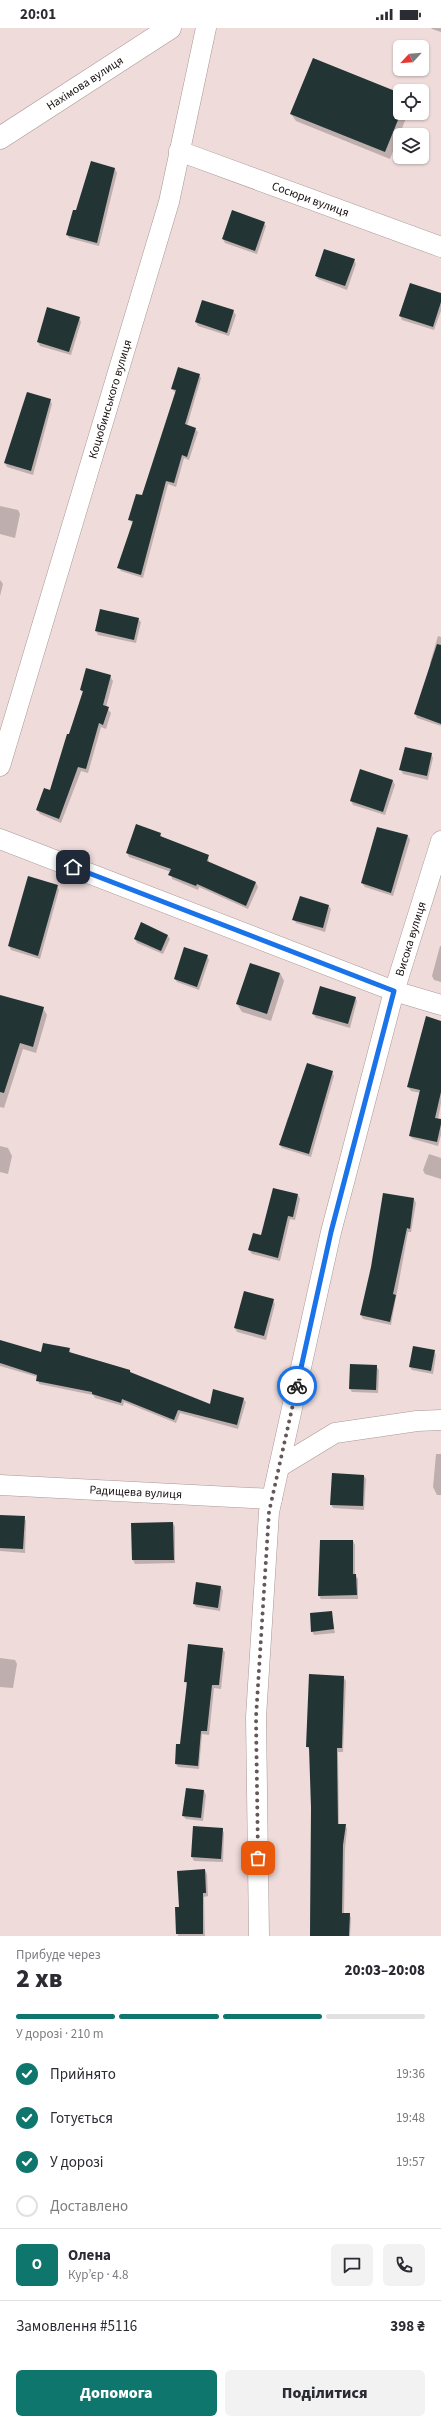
<!DOCTYPE html>
<html lang="uk">
<meta charset="utf-8">
<style>
body{margin:0;font-family:"Source Sans 3",sans-serif;background:#f2f2f3;color:#2b2b33;height:100vh;display:flex;flex-direction:column;font-size:15px;white-space:nowrap}
*{box-sizing:border-box;margin:0}
p{font-size:13px;color:#7c7c81}
.icon{flex:none;width:22px;height:22px;fill:none;stroke:currentColor;stroke-width:2;stroke-linecap:round;stroke-linejoin:round}
.map{position:relative;height:1908px;overflow:hidden}
.panel{display:flex;flex-direction:column;background:#fff;flex:1}
.panel>*{flex:none}
.needle{width:26px;rotate:244deg}
.buttons{position:absolute;left:393px;top:12px;display:grid;gap:8px}
.buttons a{display:grid;place-items:center;width:36px;height:36px;border-radius:6px;background:#fff;box-shadow:0 1px 3px #0004;font-size:20px}
.pin{position:absolute;display:grid;place-items:center;width:34px;height:34px;color:#fff;margin:-17px;border-radius:8px;box-shadow:0 2px 6px #0006}
.courier{position:absolute;display:grid;place-items:center;width:40px;height:40px;margin:-20px;border:3px solid #1a73e8;border-radius:50%;background:#fff;color:#222;box-shadow:0 1px 5px #0007}
.headline em{font-style:normal;font-weight:800}
.headline div{display:flex;flex-direction:column-reverse}
.headline{display:flex;align-items:center;justify-content:space-between;height:68px;padding:0 16px}
h1{font-size:26px;font-weight:800;line-height:30px}
.bar{display:grid;grid-template-columns:repeat(4,1fr);gap:6px 4px;align-content:center;height:48px;padding:0 16px}
.bar i{height:5px;border-radius:3px;background:#e1e1e2}
.bar .current{background:#0f766e}
.bar p{grid-column:span 4}
.line{display:flex;align-items:center;gap:10px;padding:0 16px;border-top:1px solid #e1e1e2}
.line div{flex:1}
.round{display:grid;place-items:center;flex:none;width:42px;height:42px;border-radius:6px;background:#f2f2f3}
ol{padding:0 16px;list-style:none}
li{display:flex;align-items:center;gap:12px;height:44px}
li p{margin-inline-start:auto}
li .icon{padding:4px;border-radius:50%;background:#0f766e;color:#fff;stroke-width:4}
li:last-child{color:#7c7c81}
li i{width:22px;height:22px;border:2px solid #e1e1e2;border-radius:50%}
.button{display:flex;gap:8px;margin-top:auto;padding:8px 16px}
.button a{flex:1;height:46px;border-radius:6px;background:#0f766e;color:#fff;font-size:16px;font-weight:800;line-height:46px;text-align:center}
.button a+a{background:#f2f2f3;color:#2b2b33}
.status{display:flex;justify-content:space-between;align-items:center;height:28px;padding:0 20px;background:#fff;direction:ltr}
.status svg{height:11px;fill:currentColor}
.map>svg:first-child{display:block}
.shadow{fill:#0003}
.building{fill:#233434}
.lines{fill:none;stroke-linecap:round;stroke-linejoin:round}
.minor-casing{stroke:#aa9897;stroke-width:21}
.tertiary-casing{stroke:#aa9897;stroke-width:23}
.minor{stroke:#fff;stroke-width:20}
.tertiary{stroke:#fff;stroke-width:22}
.done{stroke:#635857;stroke-width:4;stroke-dasharray:0 7.2}
.route{stroke:#1a73e8;stroke-width:5}
.labels{text-anchor:middle;dominant-baseline:central;stroke-width:4;stroke-linejoin:round;paint-order:stroke}
.street-label{font-size:12px;fill:#181211;stroke:#eedbda}
</style>
<div class="status"><b>20:01</b><svg viewBox="0 0 49 12"><path d="M0 12V9h3v3zM5 12V6h3v6zM10 12V3h3v9zM15 12V0h3v12zM26 1h20v11H26zM47 4h2v5h-2z"/></svg></div>
<div class="map">
<svg width="441" height="1908" viewBox="0 0 441 1908">
<rect width="100%" height="100%" fill="#eedbda"/>
<!-- shadow -->
<path class="shadow" d="M431 0H441V4L432 1Z
M400 66V85H408L390 131 296 93 291 86Z
M91 134 115 141 117 145 99 218 69 210 67 206 77 184Z
M264 195 266 198 257 226 225 215 223 211Z
M354 232 356 236 347 262 318 251 316 248Z
M441 266V283L434 302 402 292 400 288Z
M233 283 236 287 229 308 198 298 196 294Z
M79 290 81 294 71 327 40 318 38 314Z
M199 347 201 350 187 398 195 401 198 404 189 432 184 430 176 459 168 456 143 550 121 543 119 540 133 496 129 491 142 469 176 365 172 361Z
M50 372 52 376 33 447 7 439 5 435Z
M0 478 18 482 20 486 15 510 0 506Z
M0 552 3 556 0 568Z
M138 591 141 594 136 615 98 607 96 603Z
M438 608 441 609V698L417 690 415 686 431 638 430 635Z
M110 648 113 653 106 679 111 685 106 701 101 699 88 745 81 743 61 795 40 786 37 782 50 763 83 665 81 662Z
M431 726 433 730 428 752 403 746 401 742Z
M361 743 393 753 395 757 385 787 353 777 351 773Z
M377 800 408 808 410 812 393 868 365 859 362 855Z
M160 805 162 809 208 828 209 835 256 855 258 859 248 881 199 859 198 862 172 851 171 844 129 829 127 825Z
M57 858 59 862 40 931 11 922 9 918Z
M329 878 331 881 325 904 296 895 294 891Z
M168 908 170 911 163 926 137 915 135 911Z
M440 918H441V954L434 952 432 948Z
M207 928 209 932 199 962 177 954 175 951Z
M280 945 284 953 271 993 242 984 237 976Z
M0 968 43 980 47 987 36 1025 23 1021 4 1080 0 1079Z
M355 969 357 973 350 1000 316 990 313 986Z
M441 994V1075L438 1092H441V1107L438 1118 413 1111 410 1108 421 1065 411 1063 408 1059Z
M332 1044 334 1048 311 1129 282 1120 280 1117 288 1089 290 1090Z
M0 1118 8 1120 12 1128 8 1146 0 1144Z
M429 1126 441 1130V1151L425 1146 423 1142Z
M298 1167 300 1171 295 1192 290 1191 280 1233 252 1226 249 1222Z
M414 1171 416 1175 411 1204H408L391 1297 363 1291 361 1287Z
M273 1272 275 1276 266 1312 237 1304 235 1300Z
M0 1313 42 1326 69 1321 71 1325 130 1342 131 1345 210 1377 243 1371 246 1374 238 1401 180 1385 176 1395 124 1374 123 1378 95 1370 93 1367 39 1356 38 1349 0 1338Z
M434 1323 436 1327 433 1346 412 1342 410 1339Z
M376 1338 379 1342 378 1365 352 1364 350 1361Z
M436 1426H441V1467H437L433 1459Z
M364 1448 366 1451 364 1482 333 1480 331 1476Z
M0 1488 24 1489 26 1493 25 1525 0 1523Z
M173 1495 175 1499V1535L135 1536 133 1532 132 1496Z
M353 1513 355 1517V1547L358 1551V1571H321L319 1568Z
M221 1559 223 1563 220 1583 196 1579 194 1575Z
M331 1584 335 1605 314 1607 312 1603Z
M189 1617 222 1621 225 1624 221 1661 214 1660 209 1707 202 1706 199 1741 178 1739 176 1736 181 1717 188 1658 185 1654Z
M0 1630 15 1632 17 1636 13 1660 0 1659Z
M343 1649 346 1653 343 1724H338L339 1797H345L347 1801 345 1821 344 1886H349L351 1890 350 1908H310L312 1780 310 1722 307 1719Z
M204 1763 206 1767 203 1793 186 1791 183 1788Z
M222 1801 224 1805 223 1834 194 1833 192 1829Z
M205 1842 207 1846 208 1868 204 1869 205 1908H178L176 1880H180Z"/>
<!-- building -->
<path class="building" d="M313 30 400 65V87L385 124 290 86Z
M91 133 115 140 97 215 66 207 73 182H76Z
M232 182 265 194 255 223 222 211Z
M324 221 355 231 345 258 315 248Z
M410 255 441 265V274L433 299 399 288Z
M202 272 234 282 227 305 195 294Z
M47 279 80 289 69 324 37 314Z
M178 339 200 346 185 396 196 400 187 429 182 427 174 455 166 453 141 547 117 540 133 493 128 492 136 466 142 467 176 362 171 361Z
M27 364 51 371 31 443 4 435Z
M100 581 139 590 134 612 95 603Z
M437 616 441 617V696L414 686Z
M86 640 111 647 103 677 109 679 103 697 99 695 86 741 78 739 59 791 36 782 44 760 50 762 67 706H69L83 663 80 662Z
M405 719 432 725 427 748 399 742Z
M360 741 393 752 383 784 350 773Z
M136 796 161 805 160 808 209 827 207 833 256 854 246 878 197 856 196 858 168 847 171 841 126 825Z
M377 799 408 807 391 865 361 855Z
M28 848 58 857 38 928 8 918Z
M300 868 329 877 323 900 292 892Z
M141 894 168 907 161 923 134 911Z
M184 919 208 927 197 959 174 951Z
M250 935 280 945 267 986 236 976Z
M320 958 356 969 348 996 312 986Z
M0 967 44 979 33 1019 20 1015 4 1065 0 1064Z
M426 988 441 993V1064L435 1090 441 1091V1096L437 1114 409 1108 420 1062 407 1059Z
M307 1035 333 1043 309 1126 279 1117Z
M273 1160 298 1166 293 1189 288 1188 278 1230 248 1222 253 1205 261 1207Z
M383 1165 414 1170 410 1201 407 1200 393 1266 396 1267 390 1294 360 1287 371 1239Z
M244 1263 274 1271 264 1308 234 1300Z
M0 1312 41 1324 43 1315 70 1320 69 1324 130 1342V1344L210 1376 213 1361 244 1370 237 1397 178 1382 174 1392 122 1371 121 1375 92 1366V1364L36 1353 37 1347 0 1335Z
M413 1318 435 1322 431 1343 409 1339Z
M350 1336 377 1337 376 1362 349 1361Z
M332 1445 364 1447 363 1478 330 1477Z
M0 1487 25 1488 23 1521 0 1520Z
M173 1494 174 1532H132L131 1495Z
M320 1512H353V1546H356L357 1567 318 1568Z
M196 1554 221 1558 218 1580 193 1576Z
M332 1583 334 1601 311 1604 310 1585Z
M188 1616 223 1620 219 1657H212L207 1703H201L198 1738 175 1736 176 1716H180L187 1654H184Z
M309 1646 344 1648 342 1720H337L338 1796H346L343 1817 342 1885H350L349 1908H310L311 1780 309 1719H306Z
M186 1760 204 1762 201 1790 182 1788Z
M193 1798 223 1800 221 1831 191 1829Z
M205 1841 206 1865H203V1906H176L175 1879H179L177 1843Z"/>
<g class="lines">
<defs>
<g id="minor">
<path id="s1" d="M179 123 441 219"/>
<path id="s2" d="M0 738 169 174 206 0"/>
<path d="M0 811 394 963 441 977"/>
<path d="M279 1439 335 1405 417 1393 441 1392"/>
<path id="s3" d="M0 1457 272 1471"/>
<path id="s4" d="M259 1908 256 1689 269 1484 331 1204 393 967 441 813"/>
</g>
<g id="tertiary">
<path id="s5" d="M0 110 170 0"/>
</g>
</defs>
<!-- minor casing -->
<use href="#minor" class="minor-casing"/>
<!-- tertiary casing -->
<use href="#tertiary" class="tertiary-casing"/>
<!-- minor -->
<use href="#minor" class="minor"/>
<!-- tertiary -->
<use href="#tertiary" class="tertiary"/>
</g>
<g class="lines">
<!-- done -->
<path class="done" d="M258 1830 256 1689 269 1484 297 1358"/>
<!-- route -->
<path class="route" d="M73 839 394 963 331 1204 297 1358"/>
</g>
<g class="labels">
<!-- street labels -->
<g class="street-label">
<text stroke="none"><textPath href="#s5" startOffset="101">Нахімова вулиця</textPath></text>
<text stroke="none"><textPath href="#s1" startOffset="140">Сосюри вулиця</textPath></text>
<text stroke="none"><textPath href="#s2" startOffset="383">Коцюбинського вулиця</textPath></text>
<text stroke="none"><textPath href="#s4" startOffset="1015">Висока вулиця</textPath></text>
<text stroke="none"><textPath href="#s3" startOffset="136">Радищева вулиця</textPath></text>
</g>
</g>
</svg>
<div class="buttons">
<a><svg class="needle" viewBox="-14 -14 28 28"><path d="M0-13l5 13h-10z" fill="#e53935"/><path d="M0 13l5-13h-10z" fill="#7c7c81"/></svg></a>
<a><svg class="icon" aria-label="locate" viewBox="0 0 24 24"><circle cx="12" cy="12" r="6"/><path d="M12 2v4M12 18v4M2 12h4M18 12h4"/></svg></a>
<a><svg class="icon" aria-label="layers" viewBox="0 0 24 24"><path d="M12 4l9 5-9 5-9-5zM3 14l9 5 9-5"/></svg></a>
</div>
<div class="pin" style="left:258px;top:1830px;background:#ea580c"><svg class="icon" aria-label="bag" viewBox="0 0 24 24"><path d="M5 8h14l-1 12H6zM9 8a3 3 0 0 1 6 0"/></svg></div>
<div class="pin" style="left:73px;top:839px;background:#1f2937"><svg class="icon" aria-label="home" viewBox="0 0 24 24"><path d="M3 11l9-7 9 7M6 9v11h12V9"/></svg></div>
<div class="courier" style="left:297px;top:1358px"><svg class="icon" aria-label="bike" viewBox="0 0 24 24"><circle cx="6" cy="16" r="4"/><circle cx="18" cy="16" r="4"/><path d="M6 16l4-8h5l3 8M10 8l3 8H6M13 5h3"/></svg></div>
</div>
<section class="panel">
<div class="headline"><div><h1>2 хв</h1><p>Прибуде через</p></div><em>20:03–20:08</em></div>
<div class="bar"><i class="current"></i><i class="current"></i><i class="current"></i><i></i><p>У дорозі · 210 m</p></div>
<ol>
<li><svg class="icon" aria-label="check" viewBox="0 0 24 24"><path d="M5 12l5 5 9-10"/></svg>Прийнято<p>19:36</p></li>
<li><svg class="icon" aria-label="check" viewBox="0 0 24 24"><path d="M5 12l5 5 9-10"/></svg>Готується<p>19:48</p></li>
<li><svg class="icon" aria-label="check" viewBox="0 0 24 24"><path d="M5 12l5 5 9-10"/></svg>У дорозі<p>19:57</p></li>
<li><i></i>Доставлено</li>
</ol>
<div class="line" style="height:72px"><b class="round" style="background:#0f766e;color:#fff">О</b><div><b>Олена</b><p>Кур’єр · 4.8</p></div><a class="round"><svg class="icon" aria-label="chat" viewBox="0 0 24 24"><path d="M4 5h16v11H9l-5 4z"/></svg></a><a class="round"><svg class="icon" aria-label="phone" viewBox="0 0 24 24"><path d="M5 4h4l2 5-3 2q2 4 5 5l2-3 5 2v4C11 20 4 13 5 4z"/></svg></a></div>
<div class="line" style="height:52px"><div>Замовлення #5116</div><b>398 ₴</b></div>
<div class="button"><a>Допомога</a><a>Поділитися</a></div>
</section>
